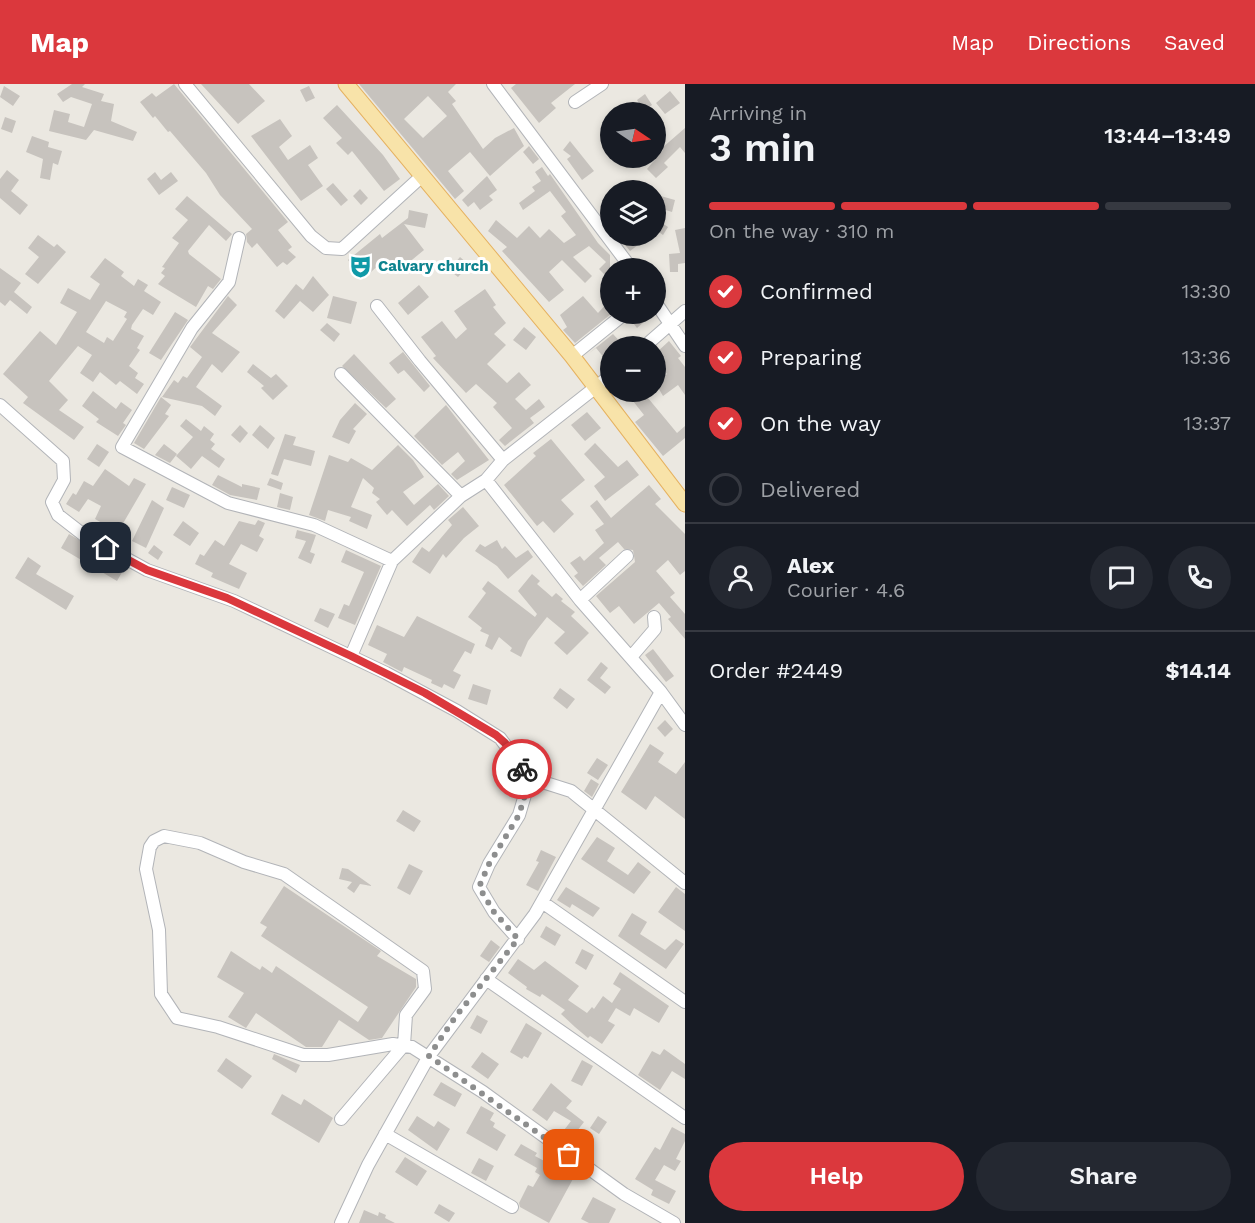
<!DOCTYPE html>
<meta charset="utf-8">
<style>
body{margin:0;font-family:"Work Sans",sans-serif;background:#242831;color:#f1f3f6;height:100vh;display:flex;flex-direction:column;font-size:22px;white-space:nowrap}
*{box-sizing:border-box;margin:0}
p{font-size:20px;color:#9ea1a6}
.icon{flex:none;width:33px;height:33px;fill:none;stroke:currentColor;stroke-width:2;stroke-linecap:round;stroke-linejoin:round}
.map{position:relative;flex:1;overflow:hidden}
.drawer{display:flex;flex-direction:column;background:#171b24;width:570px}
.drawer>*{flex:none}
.needle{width:39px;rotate:103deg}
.buttons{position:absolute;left:600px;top:18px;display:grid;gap:12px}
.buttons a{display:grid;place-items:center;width:66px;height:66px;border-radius:50%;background:#171b24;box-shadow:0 3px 9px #0003;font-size:30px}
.pin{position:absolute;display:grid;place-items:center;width:51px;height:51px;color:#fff;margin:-26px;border-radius:12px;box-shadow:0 3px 9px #0006}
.courier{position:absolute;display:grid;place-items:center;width:60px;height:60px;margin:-30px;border:4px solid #db383d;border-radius:50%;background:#fff;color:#222;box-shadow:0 2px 8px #0007}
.head em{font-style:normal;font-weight:600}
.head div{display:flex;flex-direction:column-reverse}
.head{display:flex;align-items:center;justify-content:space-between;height:102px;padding:0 24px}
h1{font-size:39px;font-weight:600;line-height:45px}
.bar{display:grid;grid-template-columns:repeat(4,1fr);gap:9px 6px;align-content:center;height:72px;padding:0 24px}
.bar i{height:8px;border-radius:4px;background:#363941}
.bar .selected{background:#db383d}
.bar p{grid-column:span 4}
.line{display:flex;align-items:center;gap:15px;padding:0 24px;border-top:2px solid #363941}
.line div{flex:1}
.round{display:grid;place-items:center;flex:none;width:63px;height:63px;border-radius:32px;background:#242831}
ol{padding:0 24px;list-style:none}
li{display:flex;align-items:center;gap:18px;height:66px}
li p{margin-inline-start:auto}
li .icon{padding:6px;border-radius:50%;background:#db383d;color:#fff;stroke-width:4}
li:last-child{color:#9ea1a6}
li i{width:33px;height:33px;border:3px solid #363941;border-radius:50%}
.action{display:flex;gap:12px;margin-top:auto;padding:12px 24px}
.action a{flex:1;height:69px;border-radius:36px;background:#db383d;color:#fff;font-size:24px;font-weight:600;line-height:69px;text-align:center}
.action a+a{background:#242831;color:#f1f3f6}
header{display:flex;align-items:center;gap:36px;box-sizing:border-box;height:84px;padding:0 30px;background:#db383d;color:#fff}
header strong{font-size:28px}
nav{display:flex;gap:33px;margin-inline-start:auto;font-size:21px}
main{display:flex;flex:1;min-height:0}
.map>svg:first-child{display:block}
.building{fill:#c7c3be;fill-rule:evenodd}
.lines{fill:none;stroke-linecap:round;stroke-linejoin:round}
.minor-casing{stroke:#b2b4b8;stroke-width:14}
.major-casing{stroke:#e6b260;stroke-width:17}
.minor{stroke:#fff;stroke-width:12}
.major{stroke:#f8e3a9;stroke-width:15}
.done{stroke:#8d8e8e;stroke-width:6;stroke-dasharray:0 10.8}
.route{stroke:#db383d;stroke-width:8}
.labels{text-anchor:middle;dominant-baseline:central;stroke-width:6;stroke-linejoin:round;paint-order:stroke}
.culture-label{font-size:15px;font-weight:bold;fill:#0d838f;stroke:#fff;text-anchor:start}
</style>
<header>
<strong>Map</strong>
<nav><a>Map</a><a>Directions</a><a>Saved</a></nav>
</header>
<main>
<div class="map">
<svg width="685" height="1139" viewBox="0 0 685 1139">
<rect width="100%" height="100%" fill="#ebe8e1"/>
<!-- building -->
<path class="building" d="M72 0H85L82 3 104 10 101 17 114 20 111 37 137 48 133 57 94 46 86 56 49 47 54 26 70 30 68 38 84 43 92 20 71 13 63 18 57 10Z
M174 0 288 138 278 146 292 163 288 166 296 173 287 181 283 178 277 183 257 159 252 164 247 158 246 150 252 145 220 111 206 89 170 47 168 48 155 32 153 34 140 18 152 9 156 13Z
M201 0H249L265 17 238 40Z
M359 0H456L448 8 456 17 452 20 483 65 495 54 514 44 524 62 490 92 470 68 448 87 464 107 455 115ZM428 12 447 32 423 54 404 35Z
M516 0H575L551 19 556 24 539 39 511 4Z
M4 2 20 12 13 22 0 13Z
M309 2 315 14 306 18 300 6Z
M670 7 680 19 665 30 656 19Z
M645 10 652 21 644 27 637 16Z
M337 21 383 71 400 95 384 107 352 67 348 71 336 59 342 54 323 34Z
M5 33 16 37 12 49 1 45Z
M280 35 292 52 279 63 288 76 310 61 318 74 308 81 323 102 301 117 251 52Z
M685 44V69L680 63 664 79 668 83 656 94 647 85 663 66 662 64Z
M32 52 49 58 48 63 62 67 58 81 53 79 50 96 40 94 43 75 26 68Z
M570 57 594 87 582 96 567 75 571 72 563 66Z
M529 62 539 75 533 80 523 68Z
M542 83 548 92 550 90 598 159 610 171V196L599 185 606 178 589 162 573 173 592 192 585 199 562 176 549 188 564 206 549 218 502 167 507 163 488 147 496 136 517 154 529 142 540 154 549 145 564 159 576 151 561 132 566 128 550 107 523 126 519 119 535 107 532 103 541 97 535 88Z
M7 86 19 96 11 107 28 121 20 131 0 114V95Z
M155 88 161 96 171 88 178 97 159 111 147 95Z
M487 92 497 106 489 112 493 116 480 126 474 118 468 123 462 116Z
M333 99 348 116 341 122 326 105Z
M360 105 368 114 361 121 353 112Z
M657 111 675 116 672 128 656 123Z
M187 112 232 150 226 157 209 141 188 167 189 170 221 195 213 205 208 202 196 223 158 200 165 192 161 189 165 184 162 183 179 159 172 154 188 136 175 125Z
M409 126 428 130 425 144 404 140 424 166 407 180 402 173 386 186 380 180 363 195 348 176 380 150 382 154 408 134Z
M656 135 668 143 663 151 656 146Z
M685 144V179L678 180V188H670L669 170 680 169 675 146Z
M38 151 54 163 57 160 66 168 38 200 25 190 39 173 28 164Z
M630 152H650L630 167 622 157Z
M460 173 469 181 458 193 449 186Z
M105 174 124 188 121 192 134 202 138 195 148 201 144 207 161 218 153 231 143 225 132 241 131 245 144 252 137 264 140 266 129 282 138 289 135 294 144 300 137 310 120 297 116 301 100 288 93 298 80 289 92 271 78 262 49 297 68 316 59 326 84 343 74 356 23 319 28 313 3 290 40 247 56 261 77 228 60 219 68 204 90 216 100 200 90 193ZM106 217 127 228 124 233 127 235 113 257 107 253 104 259 86 248Z
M0 184 21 199 14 208 32 223 27 230 10 216 5 222 0 218Z
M313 192 329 211 313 228 300 217 284 235 275 227 296 200 303 206Z
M419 201 429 213 408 231 398 219Z
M485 205 496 221 493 223 506 239 494 250 506 261 487 280 507 299 519 288 531 301 515 315 526 326 539 315 545 323 530 334 534 339 505 362 499 356 512 344 493 323 497 319 476 300 466 309 433 274 436 272 421 253 442 237 456 255 467 245 454 227Z
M228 212 237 221 212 249 240 268 222 289 212 280 196 303 222 322 215 332 202 322 162 313 174 296 178 299 183 292 187 294 202 273 190 263Z
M333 212 357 218 351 240 327 234Z
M583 212 598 229 610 216 611 230 575 259 563 246 567 243 560 231Z
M175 228 188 236 161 276 149 269Z
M632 230H653L637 244 630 235Z
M327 239 340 250 334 258 320 246Z
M524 243 536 253 526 266 513 256Z
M613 250 624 262H610V281L596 264 588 270Z
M669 257 681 272 678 274 685 283V311L678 301 663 312 656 300 667 290 656 276V269Z
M403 268 430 302 424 308 404 286 398 290 389 279Z
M354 270 396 315 386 324 342 282Z
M253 280 271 294 276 290 288 302 273 316 261 304 264 302 247 288Z
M93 307 116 325 121 318 132 326 123 339 126 341 118 352 96 338 99 335 82 322Z
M643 308 677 349 685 342V354L663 372 635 338 644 331 633 317Z
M161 313 171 321 165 330 169 332 144 365 134 359Z
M355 319 367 330 353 345 356 347 349 360 332 353 340 336Z
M446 321 489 376 457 396 451 390 465 377 458 368 442 381 414 352Z
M587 328 601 344 585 357 571 341Z
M186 335 201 347 204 342 214 350 210 356 215 360 211 365 225 375 219 384 202 372 191 385 176 372 193 353 180 342Z
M240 341 248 349 240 359 231 351Z
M260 341 275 354 268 365 252 351Z
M285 350 296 353 293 361 315 367 311 382 284 375 278 392 271 390Z
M551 355 585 396 561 416 574 430 554 449 543 437 537 442 504 401 536 372 533 369Z
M595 359 618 383 627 376 639 391 605 417 594 402 605 393 584 370Z
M97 360 109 368 99 383 87 375Z
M164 360 177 370 170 379 155 371Z
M398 361 413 376 424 393 403 408 414 421 438 400 449 412 434 426 430 421 407 442 392 426 387 431 376 418 380 415 372 409 374 404 363 394 351 423 372 431 367 445 349 437 351 433 328 426 325 437 309 431 329 371 348 378 351 374 372 386Z
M105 385 129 402 134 394 146 400 118 448 95 435 101 422 88 415 79 428 66 420 73 409 76 411 84 397 93 402Z
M218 391 242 403V400L260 404 257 416 230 411 212 401Z
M270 394 283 399 281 406 267 401Z
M649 401 661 415 655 420 685 450V487L680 491 668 476 656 487 675 509 670 513 685 530V555L668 535 671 533 659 519 634 540 619 522 610 529 596 512 635 478 633 466 624 465 618 458 599 474 606 481 583 502 574 492 578 489 570 479 580 472 584 477 604 459 595 446 604 440 590 422 597 416 611 434Z
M172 403 190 411 184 424 166 416Z
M280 409 293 413 290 426 277 423Z
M152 416 164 424 146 464 132 457Z
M463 423 479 442 464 454 446 474 443 470 430 490 412 478 422 463 429 468 452 441 448 436Z
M258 436 265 439 259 452 264 455 257 468 241 460 229 480 247 489 239 505 211 493 213 489 195 480 200 470 204 472 215 456 224 462 239 437 255 441Z
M183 437 199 449 190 462 173 451Z
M297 446 316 451 310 468 315 470 311 480 298 474 306 457 295 454Z
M69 450 125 483 117 497 61 464Z
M497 456 502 465 505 462 516 474 528 466 533 473 508 495 497 482 475 467 480 460 485 463Z
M154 461 163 468 158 476 148 469Z
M346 466 381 482 355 541 338 534 344 520 349 522 364 488 341 478Z
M28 473 41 482 36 490 74 512 66 526 15 494Z
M532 490 540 497 537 500 552 513 556 509 563 515 561 517 575 528 571 532 589 549 567 571 554 559 565 548 547 533 528 557 521 573 510 567 512 564 499 553 492 566 485 562 489 551 480 547 482 544 468 533 486 509 482 505 488 497 535 533 537 530 518 507Z
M320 524 335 530 328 544 314 537Z
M417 532 475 560 471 570 465 567 453 587 461 591 454 605 444 600 442 604 431 599 432 596 404 583 402 588 398 586 383 578 387 570 368 561 377 541 404 553Z
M653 565 674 592 666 598 645 571Z
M601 578 608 584 600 594 611 603 605 610 587 596Z
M473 600 491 606 487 621 468 615Z
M560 604 575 615 567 625 553 614Z
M665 636 673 645 665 653 657 644Z
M650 660 664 669 658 678 676 690 685 678V735L655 712 646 726 621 708Z
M597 674 608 681 598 696 587 689Z
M591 695 599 700 592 713 584 707Z
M403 726 421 737 414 748 396 737Z
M597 753 615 764 607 777 628 791 638 778 651 788 634 810 581 775Z
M541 766 556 773 538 807 526 801 539 778 536 777Z
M409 780 423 787 410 811 397 804Z
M342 784 348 785 372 802 360 800 354 809 347 804 352 798 339 795Z
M284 802 381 867 377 872 416 895V903L382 954 369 956 339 936 322 963H306L256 929 246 944 228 933 244 909 217 893 231 867 260 886 262 882 272 889 276 882 358 938 368 923 261 852 267 843 260 839Z
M566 803 600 824 593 833 572 820 570 824 557 816Z
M676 803 685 810V847L658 828Z
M632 829 647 838 640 850 665 866 676 855 684 860 666 885 618 852Z
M546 842 561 851 555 862 540 853Z
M491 856 500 863 489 878 480 872Z
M582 865 594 871 586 886 575 879Z
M518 875 534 886 545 877 579 902 568 916 587 929 592 923 594 925 603 912 612 919 621 905 613 900 620 888 669 922 659 939 634 924 630 932 616 924 608 937 615 941 602 960 590 952 588 954 575 943 561 930 565 926 542 910 540 913 526 905 527 903 508 889Z
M477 931 488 937 481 950 470 944Z
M526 939 542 949 528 974 524 972 522 975 510 968Z
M664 965 685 980V995L672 987 660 1006 638 991 652 967 660 971Z
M482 968 499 980 488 995 471 983Z
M274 970 300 981 296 989 272 975Z
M226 974 252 992 242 1005 217 987Z
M582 976 593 982 582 1002 571 997Z
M441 998 462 1010 455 1023 433 1011Z
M551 999 572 1017 566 1024 584 1038 570 1056 561 1050 571 1037 554 1027 547 1037 532 1026Z
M282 1010 301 1021 304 1015 333 1034 319 1059 271 1030Z
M481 1022 494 1029 490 1036 495 1039 493 1043 506 1051 497 1067 466 1049Z
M417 1032 434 1043 438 1037 450 1045 437 1067 408 1046Z
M598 1032 607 1038 599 1050 590 1044Z
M672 1043 685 1050V1057L676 1075 681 1077 675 1087 664 1081 655 1096 676 1107 669 1120 651 1111 653 1106 635 1095 655 1063 660 1066Z
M521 1060 537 1069 535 1072 574 1093 549 1139 520 1123 519 1119 528 1101 533 1103 540 1091 535 1088 537 1084 514 1071Z
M405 1073 427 1087 417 1102 395 1088Z
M479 1074 494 1082 486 1097 471 1089Z
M593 1113 616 1125 609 1139H589L581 1135Z
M439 1120 455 1129 449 1138 434 1129Z
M364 1126 378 1132 379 1128 386 1131 385 1134 395 1139H359Z"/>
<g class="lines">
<defs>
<path id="minor" d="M185 0 311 152 326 164 342 165 422 92
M493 0 631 184
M575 18 602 0
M239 154 229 198 192 244 122 363 228 419 314 441 392 477
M656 219 685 262
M377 222 420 277 503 376
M645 262 685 227
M572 272 624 230
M341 290 461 412
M0 321 63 377 64 396 52 418 58 431 85 452 147 486 234 517 386 589 457 627 500 654 530 694 571 707 685 799
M486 396 580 516 661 608 685 641
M580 516 627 472
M351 572 392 477 461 412 486 396 503 376 610 292
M631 573 655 545 654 533
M542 818 685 918
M518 855 494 828 479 803 489 780 519 731 530 694
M486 895 685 1034
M341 1035 404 961 406 931 425 905 423 887 284 790 244 778 200 759 164 752 154 757 150 763 146 785 159 846 161 910 177 934 218 943 303 971H328L393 960 412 963 483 1008 624 1110 674 1139
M385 1050 512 1123
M341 1139 368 1081 429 972 535 830 661 608"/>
<path id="major" d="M346 0 572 272 685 420"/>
</defs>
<!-- minor casing -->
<use href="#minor" class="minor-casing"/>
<!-- major casing -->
<use href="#major" class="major-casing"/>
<!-- minor -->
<use href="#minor" class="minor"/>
<!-- major -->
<use href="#major" class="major"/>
</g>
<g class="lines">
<!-- done -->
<path class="done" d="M522 685 530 694 519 731 489 780 479 803 494 828 518 855 456 932 429 972 569 1071"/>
<!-- route -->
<path class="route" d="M106 464 147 486 227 514 351 572 425 609 496 651 505 659 522 685"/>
</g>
<!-- icons -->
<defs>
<symbol id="theatre-bare" viewBox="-9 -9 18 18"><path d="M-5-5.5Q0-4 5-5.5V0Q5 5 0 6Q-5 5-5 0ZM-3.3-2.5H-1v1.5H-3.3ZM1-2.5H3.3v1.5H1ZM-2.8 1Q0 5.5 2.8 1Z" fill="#0f9aa8" stroke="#fff" stroke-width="2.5" paint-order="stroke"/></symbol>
</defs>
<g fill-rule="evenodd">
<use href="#theatre-bare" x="344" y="166" width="33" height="33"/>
</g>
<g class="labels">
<!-- culture labels -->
<g class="culture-label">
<text x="378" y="182">Calvary church</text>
</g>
</g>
</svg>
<div class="buttons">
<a><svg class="needle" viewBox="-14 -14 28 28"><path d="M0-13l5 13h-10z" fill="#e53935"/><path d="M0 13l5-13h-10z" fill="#9ea1a6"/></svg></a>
<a><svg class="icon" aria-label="layers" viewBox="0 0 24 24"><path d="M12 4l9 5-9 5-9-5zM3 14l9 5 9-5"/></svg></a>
<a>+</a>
<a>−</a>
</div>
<div class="pin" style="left:569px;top:1071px;background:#ea580c"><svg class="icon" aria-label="bag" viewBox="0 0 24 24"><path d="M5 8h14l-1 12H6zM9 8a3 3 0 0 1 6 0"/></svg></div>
<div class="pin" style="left:106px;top:464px;background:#1f2937"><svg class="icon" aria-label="home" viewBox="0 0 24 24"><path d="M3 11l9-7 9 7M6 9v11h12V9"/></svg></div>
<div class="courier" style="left:522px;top:685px"><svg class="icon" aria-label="bike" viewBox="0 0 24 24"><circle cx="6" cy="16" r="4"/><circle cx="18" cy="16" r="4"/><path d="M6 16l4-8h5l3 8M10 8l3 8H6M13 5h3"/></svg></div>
</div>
<section class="drawer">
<div class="head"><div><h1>3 min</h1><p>Arriving in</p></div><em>13:44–13:49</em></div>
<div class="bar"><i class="selected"></i><i class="selected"></i><i class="selected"></i><i></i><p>On the way · 310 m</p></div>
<ol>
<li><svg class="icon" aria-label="check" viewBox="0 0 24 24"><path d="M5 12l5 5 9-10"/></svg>Confirmed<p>13:30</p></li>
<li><svg class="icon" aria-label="check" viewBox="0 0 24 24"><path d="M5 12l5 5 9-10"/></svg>Preparing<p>13:36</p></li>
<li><svg class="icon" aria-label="check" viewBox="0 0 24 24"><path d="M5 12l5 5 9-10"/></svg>On the way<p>13:37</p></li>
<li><i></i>Delivered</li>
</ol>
<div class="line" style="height:108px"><a class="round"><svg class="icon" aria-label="person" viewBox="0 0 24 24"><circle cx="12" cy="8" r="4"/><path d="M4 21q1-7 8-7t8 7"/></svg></a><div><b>Alex</b><p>Courier · 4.6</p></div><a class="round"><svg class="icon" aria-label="chat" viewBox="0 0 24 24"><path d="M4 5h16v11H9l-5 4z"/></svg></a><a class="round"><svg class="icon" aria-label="phone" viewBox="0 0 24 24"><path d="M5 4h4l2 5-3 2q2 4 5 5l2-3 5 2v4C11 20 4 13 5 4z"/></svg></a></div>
<div class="line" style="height:78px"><div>Order #2449</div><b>$14.14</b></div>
<div class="action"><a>Help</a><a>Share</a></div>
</section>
</main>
